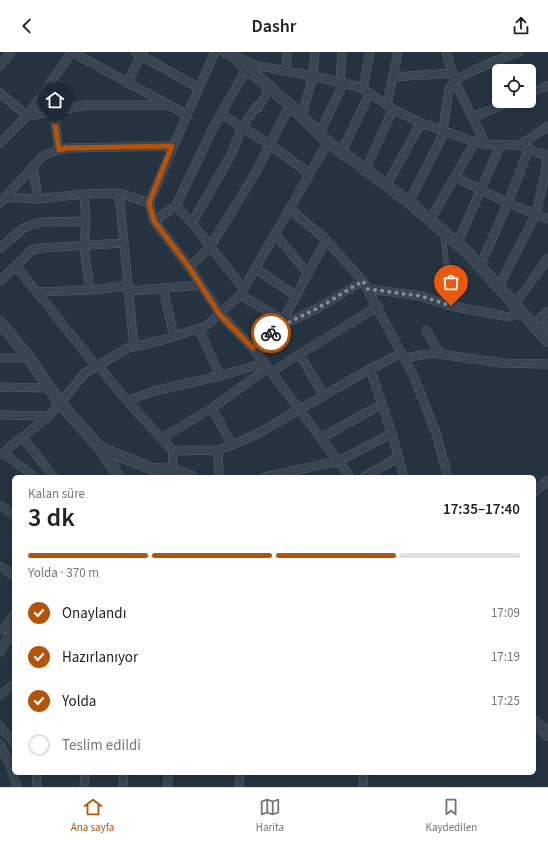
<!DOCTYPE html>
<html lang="tr">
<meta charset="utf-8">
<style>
body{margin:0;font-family:"Source Sans 3",sans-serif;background:#f6f6f6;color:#222;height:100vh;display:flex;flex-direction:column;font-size:15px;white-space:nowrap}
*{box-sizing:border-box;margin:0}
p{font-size:13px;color:#767676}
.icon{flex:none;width:22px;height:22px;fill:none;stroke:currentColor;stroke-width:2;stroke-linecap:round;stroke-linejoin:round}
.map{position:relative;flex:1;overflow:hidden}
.side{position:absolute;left:12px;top:423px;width:524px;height:300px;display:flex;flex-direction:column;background:#fff;border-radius:6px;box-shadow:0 2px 10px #0003}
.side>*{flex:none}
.buttons{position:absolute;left:492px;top:12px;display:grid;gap:8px}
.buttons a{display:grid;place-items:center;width:44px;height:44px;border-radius:6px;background:#fff;box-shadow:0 2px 10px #0003;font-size:20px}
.pin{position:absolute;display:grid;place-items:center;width:34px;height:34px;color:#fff;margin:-41px -17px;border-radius:50% 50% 50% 0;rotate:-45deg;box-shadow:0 0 4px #0007}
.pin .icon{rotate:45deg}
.courier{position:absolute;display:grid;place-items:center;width:40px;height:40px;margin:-20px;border:3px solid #b45309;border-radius:50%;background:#fff;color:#222;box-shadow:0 1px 5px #0007}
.headline em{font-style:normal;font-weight:600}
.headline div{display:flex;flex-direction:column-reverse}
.headline{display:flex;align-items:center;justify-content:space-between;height:68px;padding:0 16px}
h1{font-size:26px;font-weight:600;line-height:30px}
.bar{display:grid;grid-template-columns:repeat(4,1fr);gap:6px 4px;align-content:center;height:48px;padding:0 16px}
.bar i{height:5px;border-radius:3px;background:#e0e0e0}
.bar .active{background:#b45309}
.bar p{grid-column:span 4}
ol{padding:0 16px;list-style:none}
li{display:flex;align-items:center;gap:12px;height:44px}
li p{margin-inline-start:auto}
li .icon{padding:4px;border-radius:50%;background:#b45309;color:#fff;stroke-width:4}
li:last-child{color:#767676}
li i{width:22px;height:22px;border:2px solid #e0e0e0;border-radius:50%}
header{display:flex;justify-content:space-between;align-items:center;height:52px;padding:0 16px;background:#fff;font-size:18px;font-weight:600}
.tab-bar{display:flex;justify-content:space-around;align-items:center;height:56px;border-top:1px solid #e0e0e0;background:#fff;font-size:11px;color:#767676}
.tab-bar a{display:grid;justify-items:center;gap:2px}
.tab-bar .active{color:#b45309}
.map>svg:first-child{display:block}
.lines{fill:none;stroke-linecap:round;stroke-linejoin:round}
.service-casing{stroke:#58636e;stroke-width:5}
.minor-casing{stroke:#58636e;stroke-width:9}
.tertiary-casing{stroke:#58636e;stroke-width:12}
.service{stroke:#3a4551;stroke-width:4}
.minor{stroke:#3a4551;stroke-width:8}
.tertiary{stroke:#3a4551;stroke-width:11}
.done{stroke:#848f9b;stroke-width:4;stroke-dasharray:0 7.2}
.route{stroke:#b45309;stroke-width:5}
</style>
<header><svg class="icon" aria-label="back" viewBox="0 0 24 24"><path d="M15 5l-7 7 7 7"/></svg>Dashr<svg class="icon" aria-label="share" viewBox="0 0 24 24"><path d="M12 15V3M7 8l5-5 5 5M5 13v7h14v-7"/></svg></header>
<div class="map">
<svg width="548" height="735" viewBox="0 0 548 735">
<rect width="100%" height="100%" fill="#263341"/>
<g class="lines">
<defs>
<path id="service" d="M443 182 451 254"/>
<path id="minor" d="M72 0 187 63 215 0
M135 0 199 36
M446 0 455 30 486 93
M239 6 255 13 313 24 360 35 393 57 421 71 481 92 520 93 538 101 548 103
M0 14 11 0
M286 19 287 0
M393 25 452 21
M127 31 143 0
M340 31 342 0
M363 37 370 0
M0 41 27 64
M529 42 548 33
M387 52 398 0
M54 59 59 98
M221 62 269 92 310 122
M27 64 87 53H167
M473 65 512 49
M301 66 313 24 315 0
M443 78 449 37C457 21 503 7 519 0
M319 82 343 32
M0 91 27 64 72 0
M520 93 548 74
M341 101 370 41
M33 115 38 147
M365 119 393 57
M455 125 508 151 548 167
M386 134 421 71
M119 141 134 295
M84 142 86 169 84 195 90 238
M5 145 38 147 84 142 119 141 149 151 154 169 189 215 221 263 253 296 350 425
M409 150 445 79
M0 151 43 104 52 100 67 96 173 94
M149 151 187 63
M176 154 192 171 243 236
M290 157 324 186 363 229 414 325 436 381 448 425
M430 168 475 90
M154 169 176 154 213 76 247 16
M192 171 231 103 242 75 256 55 258 56 270 36
M275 182 308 222
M457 192 500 94
M0 196 25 175 41 170 86 169
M16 214 96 314
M480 214 508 151 529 96
M189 215 210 195 256 120 290 53
M255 216 296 244
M0 229 32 198 41 196 124 191
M499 234 536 162 546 118 547 103
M163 236 174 284
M368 237 421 244 451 254 509 265 522 260
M129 239 201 233
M37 240 90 238 128 234
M240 243 283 268
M515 252 548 206
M534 273 548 259
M278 275 318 256 363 229
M199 277 220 324
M538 277 548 273
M426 278 440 302
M253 296 277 276 283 268 326 188
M300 303 324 344
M0 306H29
M404 306 433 301 501 311 548 312
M98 313 127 349 173 399 172 418
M370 317 390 376 404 425
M271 320 378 254
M0 335 51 336
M127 349 154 339 220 324 264 311
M212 356 268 316
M0 363 49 364
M22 385 54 425
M162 386 212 356 232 393
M321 386 382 352
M218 398 219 425
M173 399 218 398 232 393 255 383 370 317 402 301
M3 401 35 425
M0 403 49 364 85 321 128 296 163 288 206 274 240 243 328 90
M265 425 339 409 392 381
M364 425 399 405
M534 440 548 428
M0 453 14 463
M0 514 14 524
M3 578 14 563
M0 600 10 583
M0 643 14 632
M0 674 14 691
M0 692 10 713 17 735
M36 721 37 735
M84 735 85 721
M123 735 124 721
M167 735 169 721
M239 735 240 721
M363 735 364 721"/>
<path id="tertiary" d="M226 0 234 5 290 53 328 90 409 150 467 200 548 289
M0 270 29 306 60 351 100 396 119 425
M100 396 153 417 172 418 192 425
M534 669 548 683"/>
</defs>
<!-- service casing -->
<use href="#service" class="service-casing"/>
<!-- minor casing -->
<use href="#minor" class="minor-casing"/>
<!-- tertiary casing -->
<use href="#tertiary" class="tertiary-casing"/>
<!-- service -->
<use href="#service" class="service"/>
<!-- minor -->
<use href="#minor" class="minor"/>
<!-- tertiary -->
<use href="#tertiary" class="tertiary"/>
</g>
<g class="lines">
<!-- done -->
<path class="done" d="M271 281 277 276 318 256 363 229 368 237 421 244 451 254"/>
<!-- route -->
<path class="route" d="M55 72 59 98 67 96 172 94 149 151 154 169 189 215 220 263 253 296 271 281"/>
</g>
</svg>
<div class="buttons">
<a><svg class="icon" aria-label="locate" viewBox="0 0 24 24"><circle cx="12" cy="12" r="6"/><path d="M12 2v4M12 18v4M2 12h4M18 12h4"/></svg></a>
</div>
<div class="pin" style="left:451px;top:254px;background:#ea580c"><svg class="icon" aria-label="bag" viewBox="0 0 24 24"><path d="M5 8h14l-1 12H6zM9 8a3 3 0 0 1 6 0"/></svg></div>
<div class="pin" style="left:55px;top:72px;background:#1f2937"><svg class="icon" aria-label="home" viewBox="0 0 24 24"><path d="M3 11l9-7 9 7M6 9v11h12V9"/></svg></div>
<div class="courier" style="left:271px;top:281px"><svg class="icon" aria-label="bike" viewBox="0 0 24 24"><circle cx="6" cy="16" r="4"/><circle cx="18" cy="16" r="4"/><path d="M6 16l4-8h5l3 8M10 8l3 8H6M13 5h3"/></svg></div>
<section class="side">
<div class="headline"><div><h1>3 dk</h1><p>Kalan süre</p></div><em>17:35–17:40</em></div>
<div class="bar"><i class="active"></i><i class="active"></i><i class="active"></i><i></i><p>Yolda · 370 m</p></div>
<ol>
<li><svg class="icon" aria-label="check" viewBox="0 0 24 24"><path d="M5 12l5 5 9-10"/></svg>Onaylandı<p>17:09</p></li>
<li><svg class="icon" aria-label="check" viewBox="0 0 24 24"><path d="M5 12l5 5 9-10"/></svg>Hazırlanıyor<p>17:19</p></li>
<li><svg class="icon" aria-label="check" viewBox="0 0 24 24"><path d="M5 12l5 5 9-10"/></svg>Yolda<p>17:25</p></li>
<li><i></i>Teslim edildi</li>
</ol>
</section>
</div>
<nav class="tab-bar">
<a class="active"><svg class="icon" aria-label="home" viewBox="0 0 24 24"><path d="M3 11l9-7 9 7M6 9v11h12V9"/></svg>Ana sayfa</a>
<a><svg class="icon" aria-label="map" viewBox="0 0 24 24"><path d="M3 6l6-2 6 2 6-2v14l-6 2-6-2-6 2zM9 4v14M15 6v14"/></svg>Harita</a>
<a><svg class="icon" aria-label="saved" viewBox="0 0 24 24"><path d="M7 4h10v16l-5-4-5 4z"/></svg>Kaydedilen</a>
</nav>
